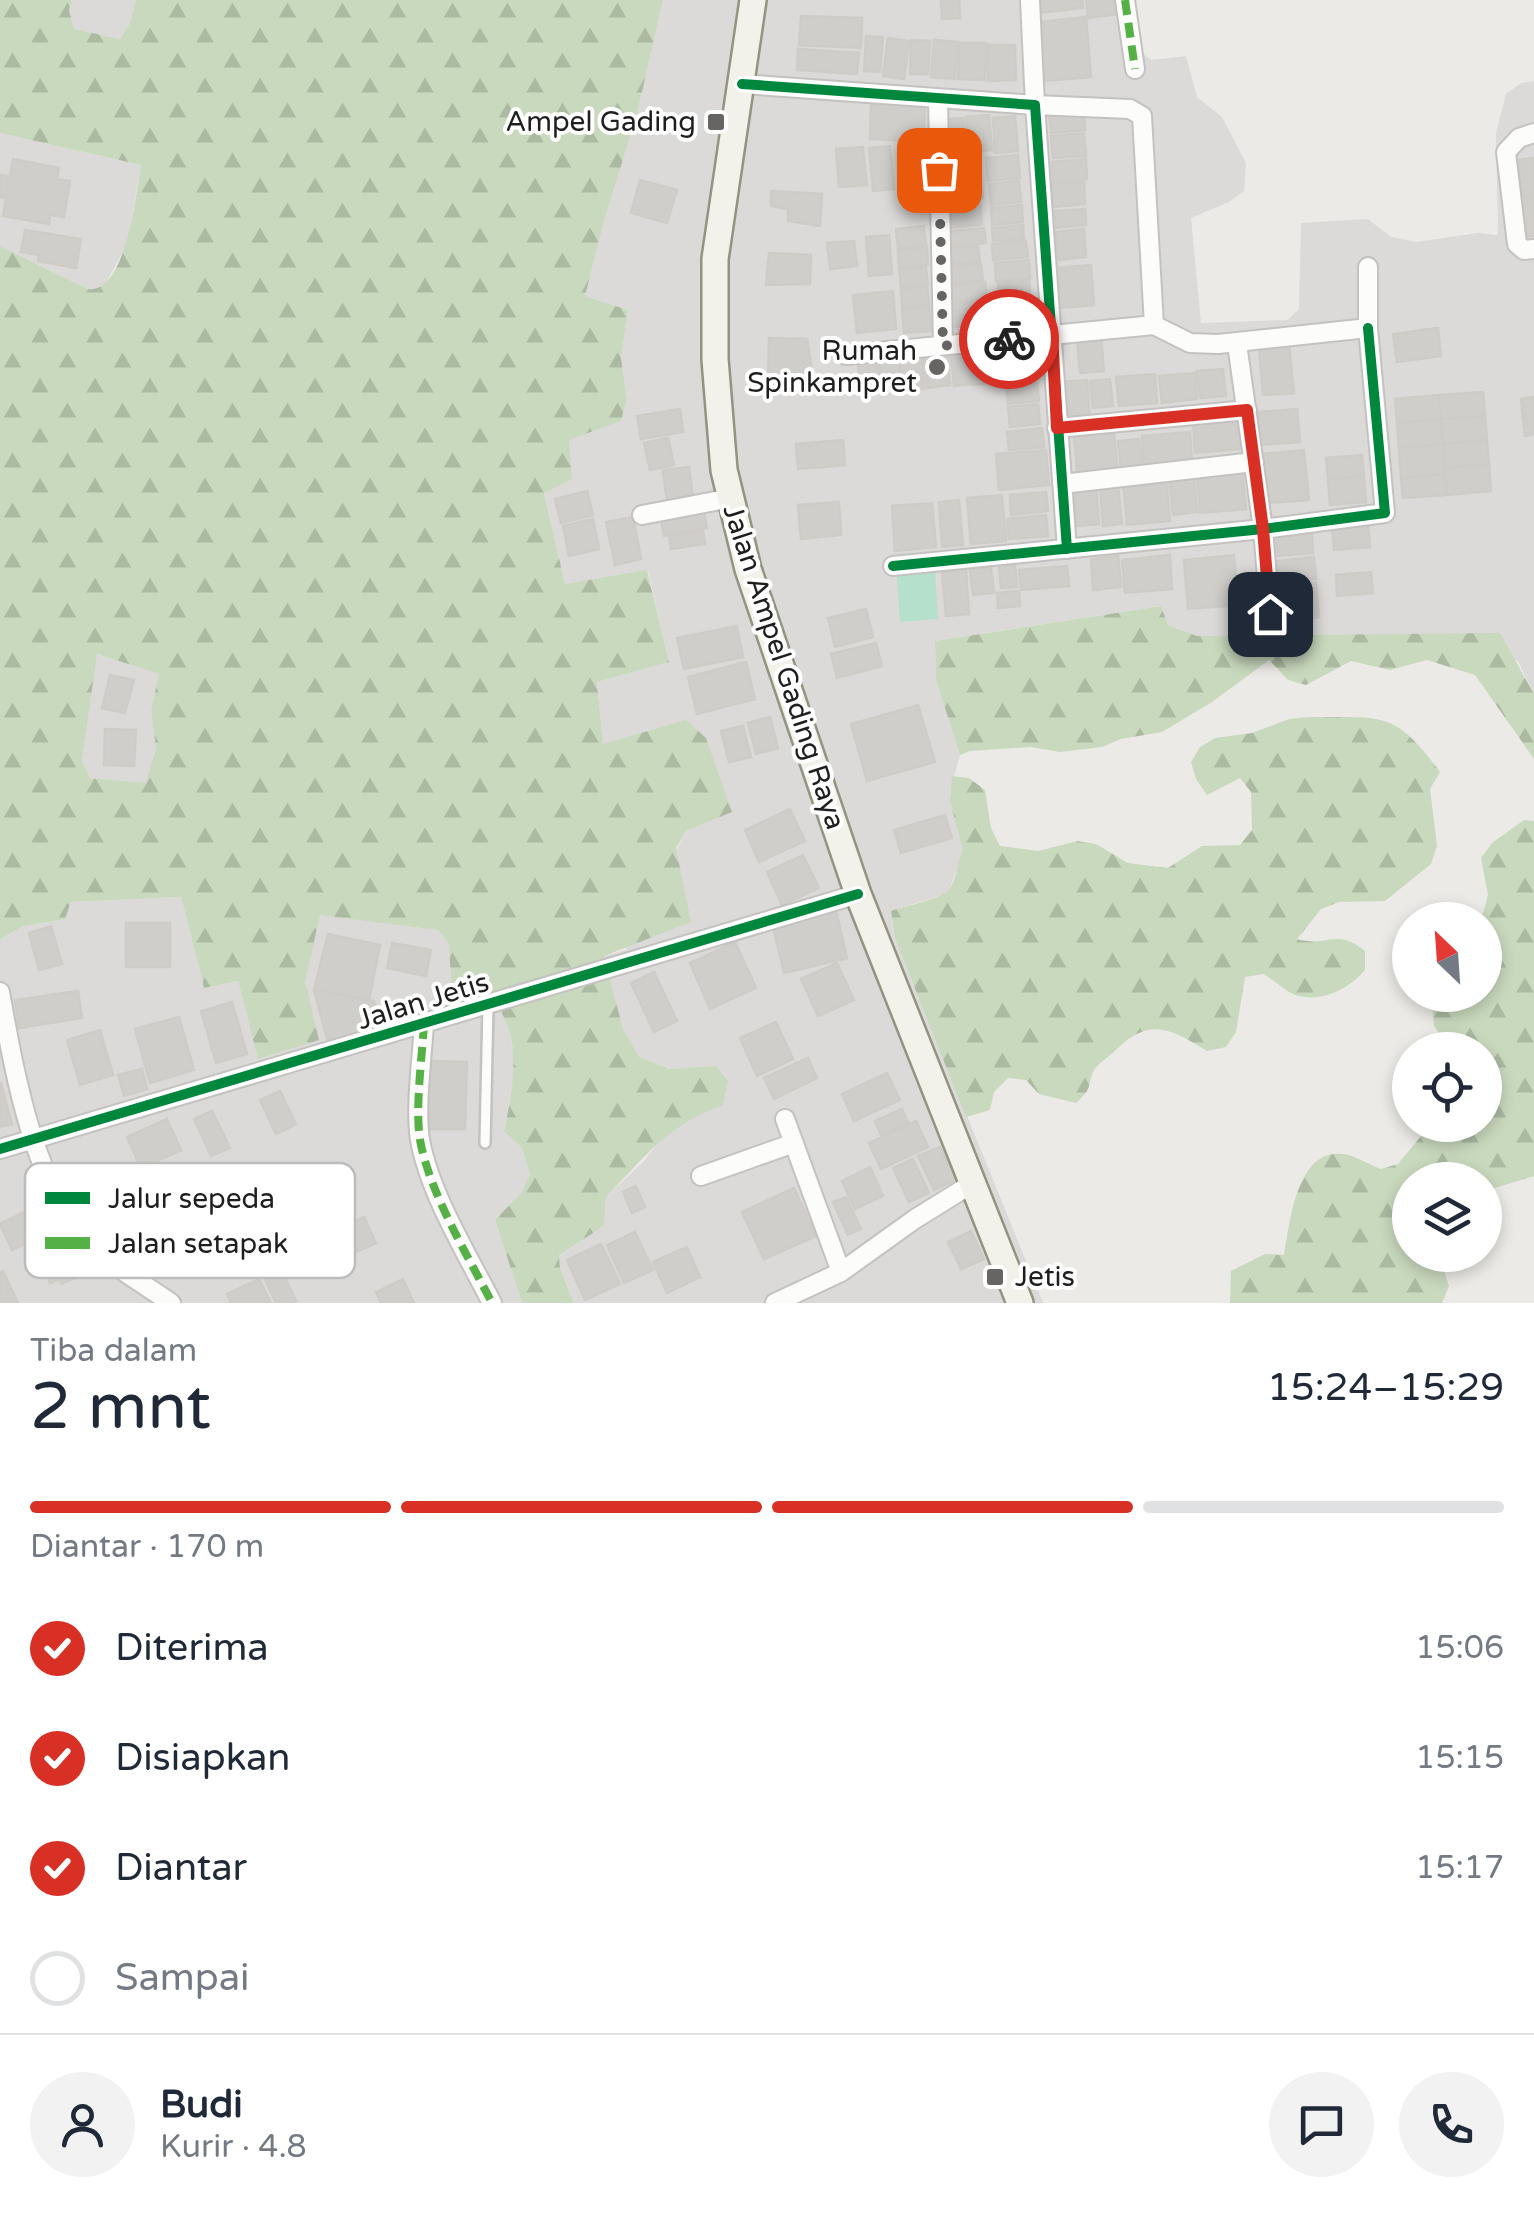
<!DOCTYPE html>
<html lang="id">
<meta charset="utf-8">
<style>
body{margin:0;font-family:"Varela Round",sans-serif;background:#f2f2f3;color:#1f2937;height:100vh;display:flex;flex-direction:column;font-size:38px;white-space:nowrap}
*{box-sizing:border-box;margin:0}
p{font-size:32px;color:#747a83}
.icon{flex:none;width:55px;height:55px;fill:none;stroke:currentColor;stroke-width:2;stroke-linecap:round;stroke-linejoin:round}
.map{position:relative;height:1303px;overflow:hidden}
.panel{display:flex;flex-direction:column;background:#fff;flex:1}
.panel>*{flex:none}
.needle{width:65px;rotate:335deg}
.fabs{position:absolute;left:1392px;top:902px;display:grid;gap:20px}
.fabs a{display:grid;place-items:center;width:110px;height:110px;border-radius:50%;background:#fff;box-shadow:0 5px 15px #0003;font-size:50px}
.pin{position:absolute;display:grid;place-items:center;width:85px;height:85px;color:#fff;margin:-42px;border-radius:20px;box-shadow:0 5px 15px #0006}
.courier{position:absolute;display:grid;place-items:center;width:100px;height:100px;margin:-50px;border:8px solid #d93025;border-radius:50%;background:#fff;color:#222;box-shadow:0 2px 12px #0007}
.head em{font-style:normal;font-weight:600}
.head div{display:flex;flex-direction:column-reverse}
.head{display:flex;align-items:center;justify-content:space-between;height:170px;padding:0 30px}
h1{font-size:65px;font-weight:600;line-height:75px}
.bar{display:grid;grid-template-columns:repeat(4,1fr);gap:15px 10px;align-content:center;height:120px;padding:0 30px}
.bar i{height:12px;border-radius:8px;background:#e0e1e3}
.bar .selected{background:#d93025}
.bar p{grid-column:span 4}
.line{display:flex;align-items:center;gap:25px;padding:0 30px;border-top:2px solid #e0e1e3}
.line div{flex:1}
.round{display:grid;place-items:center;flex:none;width:105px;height:105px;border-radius:52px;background:#f2f2f3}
ol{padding:0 30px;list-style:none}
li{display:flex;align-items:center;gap:30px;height:110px}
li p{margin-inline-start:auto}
li .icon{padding:10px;border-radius:50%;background:#d93025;color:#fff;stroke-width:4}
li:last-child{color:#747a83}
li i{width:55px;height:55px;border:5px solid #e0e1e3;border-radius:50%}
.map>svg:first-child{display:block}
.residential{fill:#dbdad8}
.forest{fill:url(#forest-firs);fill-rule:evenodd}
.pitch{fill:#b5e0cc}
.building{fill:#d0cecb;stroke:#cfccc8;stroke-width:2.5}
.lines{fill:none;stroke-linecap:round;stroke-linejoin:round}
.lane-casing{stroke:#c3c2c1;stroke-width:14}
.street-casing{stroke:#c3c2c1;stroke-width:22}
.secondary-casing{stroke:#939480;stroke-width:30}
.lane{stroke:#fcfcfb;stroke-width:9}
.street{stroke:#fcfcfb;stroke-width:18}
.secondary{stroke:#f3f2ea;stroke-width:25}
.quiet{stroke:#55b145;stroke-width:8;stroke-dasharray:15 8;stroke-linecap:butt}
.cycleway-casing{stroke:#fff;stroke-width:16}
.cycleway{stroke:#00873e;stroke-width:10}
.done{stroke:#666564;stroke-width:10;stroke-dasharray:0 18}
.route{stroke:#d93025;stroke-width:12}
.poi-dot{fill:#666564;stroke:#fff;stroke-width:4}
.labels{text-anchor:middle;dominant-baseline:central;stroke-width:8;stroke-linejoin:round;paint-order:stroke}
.poi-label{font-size:28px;fill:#1e1e1e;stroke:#fff;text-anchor:end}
.street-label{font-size:28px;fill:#1e1e1e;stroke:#fff}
.key{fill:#fff;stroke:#bcbcbc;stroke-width:2.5}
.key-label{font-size:28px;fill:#1e1e1e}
</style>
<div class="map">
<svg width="1534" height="1303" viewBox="0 0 1534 1303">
<defs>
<pattern id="forest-firs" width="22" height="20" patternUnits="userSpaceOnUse" patternTransform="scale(2.5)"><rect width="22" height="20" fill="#c9d9bd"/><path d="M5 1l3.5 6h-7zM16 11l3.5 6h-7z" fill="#acbaa2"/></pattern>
</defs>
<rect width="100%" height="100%" fill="#eceae6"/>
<!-- residential -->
<path class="residential" d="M72 0H136L130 23 120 39 74 29 69 10Z
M663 0H1133L1142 53 1151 60 1186 56 1197 97 1222 117 1246 163 1244 191 1229 202 1191 218 1201 323 1287 320 1299 309 1301 223 1368 219 1391 237 1417 242 1477 233 1498 235 1496 133 1506 94 1521 83 1534 81V694L1518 661 1335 636H1197L1168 625 1160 606 935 641 936 680 960 755 950 792 964 850 948 893 891 911 895 938 1043 1303H574L560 1266 559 1255 604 1226 606 1197 644 1161 660 1140 690 1117 716 1067 669 1069 638 1057 623 1029 604 956 626 950 686 831 603 744 597 682 669 662 648 571 565 584 544 492 572 479 568 440 621 421 627 399 621 358 628 310 585 296 605 218 637 114Z
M0 133 141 165 127 244 105 285 97 290 88 289 0 246Z
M96 654 160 674 151 711 156 748 146 784 90 778 82 760Z
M181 897 204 988 238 981 258 1058 318 1040 305 982 319 914 438 930 449 944 452 1001 487 989 505 1011 516 1065 504 1130 522 1148 530 1174 522 1192 495 1220 522 1303H0V939L24 926 65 919 71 902Z"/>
<!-- forest -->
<path class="forest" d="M0 0H72L69 10 74 29 120 39 130 23 136 0H663L637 114 605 218 585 296 628 310 621 358 627 399 621 421 569 440 572 479 544 493 565 584 647 570 669 662 597 682 603 744 686 720 706 738 732 812 686 831 676 848 691 922 604 956 623 1029 639 1057 669 1069 716 1066 728 1081 723 1105C667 1125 646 1156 606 1197L604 1226 559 1255 560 1267 574 1303H522L495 1220 522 1192 530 1174 522 1148 504 1131C515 1077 524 1034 486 990L452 1001 449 944 438 930 320 915 305 982 319 1040 258 1059 238 981 204 988 181 897 71 902 65 919 24 926 0 939V246L88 289C126 294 136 193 141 165L0 133ZM97 654 159 674 151 711 156 748 146 783 90 778 82 760Z
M1161 606 1168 625 1197 636 1500 633 1534 694V759L1475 675 1427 660 1390 670 1351 661 1306 685 1288 680 1269 660 1212 702 1162 732 1121 739 1102 747 1060 752 1031 747 970 751 960 755 936 680 935 641Z
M1309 717C1382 718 1394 709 1440 772L1430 789 1437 846 1431 864 1385 901 1339 902 1321 909 1297 939C1327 948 1336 927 1365 951V970C1350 988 1323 1002 1299 996 1287 993 1275 981 1264 974L1245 977 1236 1032 1226 1047 1207 1051C1172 1030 1151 1016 1117 1049 1111 1055 1099 1063 1094 1070 1086 1087 1094 1087 1076 1103L1039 1094 1026 1080 1008 1078 994 1092 990 1110 966 1117 895 938 891 911C904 906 944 899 950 888 957 878 957 862 963 850L950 801 952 776 969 778 985 790 991 828 1000 846 1038 851 1077 841 1096 844 1128 863 1168 868 1202 846 1240 845 1252 830 1251 792 1240 778 1207 795 1196 779 1191 762 1200 747 1215 738 1252 733 1289 719Z
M1524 820 1534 821V1176L1485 1191V1180H1410V1255H1439L1449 1286 1442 1303H1230L1231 1271 1265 1254 1284 1255C1290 1223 1296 1148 1343 1154 1355 1155 1369 1165 1381 1169L1398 1164 1430 1125H1485V1050H1450L1434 1026 1431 995H1485V920H1472L1483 913 1488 895 1481 858 1492 843Z"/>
<!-- pitch -->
<path class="pitch" d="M935 572 938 619 900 622 897 575Z"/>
<!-- building -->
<path class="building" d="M941 0H959L960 18 942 19Z
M1037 0H1082L1083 8 1038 13Z
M1086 0H1123L1125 13 1088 18Z
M801 16 862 18 861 48 799 45Z
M1086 17 1091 77 1044 81 1039 22Z
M866 36 883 37 880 72 864 71Z
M888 38 909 41 904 79 883 76Z
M911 40 930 41 928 74H910Z
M934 40 958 42 955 79 931 77Z
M960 43H986L985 80 958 79Z
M988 45H1015L1016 80 988 81Z
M798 49 859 53 857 74 797 70Z
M871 104 925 106 923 142 870 139Z
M1084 109 1085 130 1051 133 1049 112Z
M989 115 992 150 969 152 966 117Z
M1015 116 1018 151 995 153 993 118Z
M963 118 966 146 944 148 942 120Z
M1084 133 1086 156 1053 158 1051 136Z
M890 146 894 189 873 191 869 148Z
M863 147 867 185 839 187 836 149Z
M1018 155 1020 178 988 181 986 158Z
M977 156 979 176 941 180 939 160Z
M1534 158V195L1521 196 1518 160Z
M13 159 59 168 57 179 70 181 64 217 50 215 49 224 3 216 6 198 0 197V175L10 176Z
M1086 159 1087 179 1053 182 1052 162Z
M919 164 921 185 899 187 898 166Z
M981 179 983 198 943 202 941 182Z
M640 180 677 190 667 223 631 213Z
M1019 181 1021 202 991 205 989 184Z
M1084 182 1085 204 1054 207 1052 184Z
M771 191 822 194 820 226 788 221V209L771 206Z
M1534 195V236L1524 237 1521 196Z
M980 200 982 225 942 229 940 204Z
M1022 205 1023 222 992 225 991 208Z
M1085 209 1086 225 1056 228 1054 211Z
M1023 225 1024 239 993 241 992 228Z
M924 226 926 246 898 248 896 229Z
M984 228 986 243 944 247 943 232Z
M1084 229 1086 257 1058 260 1056 232Z
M25 230 81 239 76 268 38 261 39 255 21 252Z
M889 235 892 274 869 276 866 237Z
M854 241 857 266 830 269 827 243Z
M1026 241 1028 257 993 260 992 244Z
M978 246 980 262 946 265 945 249Z
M927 247 928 265 899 268 898 250Z
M769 253 811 255 810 284 766 285Z
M1029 260 1030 278 996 281 995 263Z
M981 264 983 280 946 284 944 267Z
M1091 265 1094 305 1060 308 1056 268Z
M926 267 928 285 901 287 899 269Z
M1029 280 1030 296 999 299 998 283Z
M985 282 987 299 949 303 947 285Z
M927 286 929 305 902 307 901 289Z
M893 291 896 329 857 333 853 295Z
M1030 299 1031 318 1001 321 1000 302Z
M988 301 990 324 952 327 950 305Z
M929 306 931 331 904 333 902 309Z
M1438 328 1441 356 1397 362 1393 334Z
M1101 337 1104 371 1080 373 1077 339Z
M769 338 807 339 814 384 768 385Z
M1031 342 1034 379 1012 381 1009 344Z
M989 343 992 383 973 385 970 345Z
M1008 345 1011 381 994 383 991 347Z
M1289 345 1294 393 1263 395 1259 348Z
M947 346 950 385 927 388 923 348Z
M968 346 971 384 954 386 950 347Z
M921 350 924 389 903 391 900 352Z
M898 351 901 389 882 391 878 353Z
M876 354 879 391 861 393 857 356Z
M1223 369 1226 396 1200 398 1197 371Z
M1195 373 1197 399 1162 403 1159 376Z
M1155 374 1157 403 1119 406 1116 377Z
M1110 379 1113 406 1093 408 1090 381Z
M1087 380 1090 419 1066 421 1062 382Z
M1037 383 1039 401 1008 404 1006 385Z
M1483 392 1485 416 1441 419 1439 395Z
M1439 395 1441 419 1397 423 1395 399Z
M1534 397V434L1525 436 1521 399Z
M1038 404 1040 424 1010 427 1008 407Z
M680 409 683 432 641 439 637 416Z
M1297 409 1300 442 1260 445 1258 412Z
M1485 416 1487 440 1443 444 1441 419Z
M1238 419 1241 449 1195 453 1193 423Z
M1441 419 1443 444 1399 448 1397 423Z
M1042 428 1044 447 1009 450 1007 432Z
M1190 432 1192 460 1144 464 1142 436Z
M1114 433 1118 475 1078 478 1074 437Z
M668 438 674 465 650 470 644 443Z
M1139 439 1142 467 1121 469 1118 441Z
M843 440 845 465 798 469 796 444Z
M1487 440 1489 464 1445 468 1443 444Z
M1443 444 1445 474 1401 478 1399 448Z
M1046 450 1049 485 999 490 996 454Z
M1304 450 1309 500 1266 503 1262 454Z
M1362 455 1364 476 1328 479 1326 458Z
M1489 464 1491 491 1447 495 1445 468Z
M689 467 693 498 667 502 663 470Z
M1242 472 1246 509 1200 513 1197 475Z
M1445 474 1447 495 1403 498 1401 478Z
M1194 476 1197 512 1173 515 1169 478Z
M1364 476 1366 502 1330 505 1328 479Z
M1166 478 1170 521 1127 525 1123 482Z
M1118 485 1122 524 1103 526 1100 487Z
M1096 486 1099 524 1077 526 1074 487Z
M587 491 593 515 561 523 555 499Z
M1046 492 1048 511 1011 515 1010 495Z
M1002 495 1006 541 971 544 967 498Z
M959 500 963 545 942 547 939 502Z
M839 502 841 535 801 539 798 505Z
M932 503 936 547 895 551 892 506Z
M703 506 707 528 664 536 660 514Z
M1046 515 1048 536 1009 539 1007 519Z
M633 517 641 559 615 565 606 522Z
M593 519 599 549 569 556 563 526Z
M1368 525 1370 547 1334 550 1332 528Z
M703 531 705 544 671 549 669 537Z
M1312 534 1313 553 1278 556 1276 538Z
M1170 555 1172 589 1125 593 1122 560Z
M1234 555 1238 605 1188 609 1184 560Z
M1118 556 1121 587 1093 590 1091 559Z
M1314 557 1316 579 1279 582 1277 561Z
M1015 564 1017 587 1001 588 999 565Z
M1067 566 1069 586 1021 590 1019 570Z
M991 568 994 593 973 595 970 570Z
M966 570 969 614 946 616 942 572Z
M1371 572 1373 593 1337 596 1336 575Z
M1316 583 1319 617 1282 621 1279 586Z
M1019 591 1020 606 998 608 997 593Z
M866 609 873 637 835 647 828 618Z
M737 626 743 657 684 669 677 638Z
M876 643 882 666 837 678 831 654Z
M746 662 755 699 697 714 688 677Z
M110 675 134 680 125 713 102 708Z
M918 705 935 762 867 781 851 724Z
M770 717 778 748 756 754 748 723Z
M743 726 751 757 729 762 721 731Z
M105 729 136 730 134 766 104 765Z
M790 809 805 841 759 862 745 830Z
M945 815 952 838 901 853 894 830Z
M803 855 819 888 782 905 767 872Z
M836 911 847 958 784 973 773 927Z
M126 923H170V967H126Z
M51 926 62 964 39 970 29 933Z
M328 934 380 945 369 1000 314 990Z
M735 942 756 988 710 1009 690 963Z
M392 943 431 950 426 976 387 968Z
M837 963 854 1000 818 1016 801 979Z
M654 972 677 1021 654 1032 631 983Z
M314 990 374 1001 384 1028 329 1046Z
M78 991 82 1018 19 1028 15 1000Z
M232 1002 247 1054 216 1063 201 1011Z
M179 1017 194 1070 150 1083 135 1029Z
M776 1022 793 1059 757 1076 740 1038Z
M100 1030 113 1075 80 1085 67 1040Z
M808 1058 817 1078 774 1099 764 1078Z
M432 1061 467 1062 465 1129H425Z
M142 1069 147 1089 124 1096 118 1075Z
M887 1073 900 1100 854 1121 842 1094Z
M1 1083 12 1124 0 1127V1084Z
M280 1091 296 1124 276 1134 260 1100Z
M902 1109 908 1122 881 1135 875 1121Z
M212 1111 230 1148 211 1156 194 1119Z
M167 1119 181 1150 141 1168 127 1137Z
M916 1121 928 1147 881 1169 869 1143Z
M940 1147 955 1180 934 1190 918 1156Z
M913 1159 929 1193 909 1202 893 1168Z
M870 1167 883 1196 855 1209 842 1181Z
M636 1186 645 1207 632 1213 623 1192Z
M794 1188 816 1236 764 1259 742 1212Z
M846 1197 861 1229 848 1235 833 1202Z
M31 1209 44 1235 12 1250 0 1224Z
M364 1217 376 1243 335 1261 323 1236Z
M971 1231 984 1259 961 1269 948 1242Z
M635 1232 653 1270 624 1283 607 1245Z
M71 1239 74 1244 82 1241 88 1255 81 1259 85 1266 72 1273 75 1278 62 1284 59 1279 50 1283 37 1255Z
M601 1244 620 1284 585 1300 567 1260Z
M687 1247 700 1277 667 1293 653 1262Z
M278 1263 296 1301 293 1303H276L261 1270Z
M3 1271 18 1303H0V1273Z
M259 1279 271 1303H231L227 1294Z
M403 1279 414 1303H381L376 1292Z"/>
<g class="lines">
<defs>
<path id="lane" d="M485 1143 488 1005"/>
<path id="street" d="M1030 0 1035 105 1130 109 1142 116 1154 325
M1125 0 1135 69
M742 84 1035 105 1067 549
M938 100 943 345
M1534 133 1519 138 1506 152 1517 244 1524 250 1534 249
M1154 325 1190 343 1218 344 1368 328V267
M1238 351 1263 529 1270 614
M846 355 1154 325
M1057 428 1247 410
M1062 484 1254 462
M642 515 731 498
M893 566 1263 529 1385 513 1368 328
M0 992C14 1070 33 1185 90 1244 113 1267 144 1284 171 1303
M424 1024C422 1057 415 1109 420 1140 430 1194 467 1254 492 1303
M785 1119 841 1272
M0 1149 858 894
M701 1176 794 1143
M775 1303 841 1272 915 1219 973 1183"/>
<path id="secondary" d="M753 0 715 259V359L724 470 748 569 858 894 1020 1303"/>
</defs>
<!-- lane casing -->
<use href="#lane" class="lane-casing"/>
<!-- street casing -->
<use href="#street" class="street-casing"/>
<!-- secondary casing -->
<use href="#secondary" class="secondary-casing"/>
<!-- lane -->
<use href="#lane" class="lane"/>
<!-- street -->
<use href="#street" class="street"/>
<!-- secondary -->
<use href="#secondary" class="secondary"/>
<!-- quiet -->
<path class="quiet" d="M1125 0 1135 69
M424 1024C422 1057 415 1109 420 1140 430 1194 467 1254 492 1303"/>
<defs>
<path id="cycleway" d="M742 84 1035 105 1067 549
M893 566 1263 529 1385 513 1368 328
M0 1149 858 894"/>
</defs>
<!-- cycleway casing -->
<use href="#cycleway" class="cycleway-casing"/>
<!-- cycleway -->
<use href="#cycleway" class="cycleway"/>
</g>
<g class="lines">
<!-- done -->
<path class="done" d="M939 170 943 346 1009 339"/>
<!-- route -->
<path class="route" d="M1009 339 1052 334 1057 428 1247 410 1263 529 1270 614"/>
</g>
<!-- markers -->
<g class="poi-dot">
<rect x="706" y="112" width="20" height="20" rx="5"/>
<circle cx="937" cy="367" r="10"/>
<rect x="985" y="1267" width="20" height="20" rx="5"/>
</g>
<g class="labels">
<!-- poi labels -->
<g class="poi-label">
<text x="696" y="122">Ampel Gading</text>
<text x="917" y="351">Rumah<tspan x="917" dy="32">Spinkampret</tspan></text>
<text x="1015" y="1277" text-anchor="start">Jetis</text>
</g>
<!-- street labels -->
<g class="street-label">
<text transform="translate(784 667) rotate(72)">Jalan Ampel Gading Raya</text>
<text transform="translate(423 1001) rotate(-17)">Jalan Jetis</text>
</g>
</g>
<!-- legend -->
<rect x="25" y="1163" width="330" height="115" rx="15" class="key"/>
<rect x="45" y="1192" width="45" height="12" fill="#00873e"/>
<rect x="45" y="1237" width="45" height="12" fill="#55b145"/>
<g class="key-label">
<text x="108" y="1208">Jalur sepeda</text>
<text x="108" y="1253">Jalan setapak</text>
</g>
</svg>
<div class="fabs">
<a><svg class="needle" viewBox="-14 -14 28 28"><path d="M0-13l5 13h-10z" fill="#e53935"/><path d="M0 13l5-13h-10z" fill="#747a83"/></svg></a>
<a><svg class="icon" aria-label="locate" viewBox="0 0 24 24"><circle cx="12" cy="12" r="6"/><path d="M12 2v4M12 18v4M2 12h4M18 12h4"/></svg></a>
<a><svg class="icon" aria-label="layers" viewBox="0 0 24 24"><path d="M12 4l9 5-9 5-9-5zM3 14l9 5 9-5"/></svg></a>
</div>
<div class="pin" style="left:939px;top:170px;background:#ea580c"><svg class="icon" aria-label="bag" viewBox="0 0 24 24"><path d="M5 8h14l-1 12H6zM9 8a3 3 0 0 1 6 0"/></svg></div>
<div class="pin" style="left:1270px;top:614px;background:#1f2937"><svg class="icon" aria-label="home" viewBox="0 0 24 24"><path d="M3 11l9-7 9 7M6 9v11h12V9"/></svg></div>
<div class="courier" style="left:1009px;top:339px"><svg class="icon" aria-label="bike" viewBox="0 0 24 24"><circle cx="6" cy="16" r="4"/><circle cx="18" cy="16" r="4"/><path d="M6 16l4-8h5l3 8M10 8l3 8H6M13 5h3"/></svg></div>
</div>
<section class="panel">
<div class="head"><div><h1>2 mnt</h1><p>Tiba dalam</p></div><em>15:24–15:29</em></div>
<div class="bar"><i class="selected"></i><i class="selected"></i><i class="selected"></i><i></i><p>Diantar · 170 m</p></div>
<ol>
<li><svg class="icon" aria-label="check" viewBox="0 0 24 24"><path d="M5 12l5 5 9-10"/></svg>Diterima<p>15:06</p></li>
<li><svg class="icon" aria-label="check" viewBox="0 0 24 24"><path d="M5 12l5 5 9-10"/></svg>Disiapkan<p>15:15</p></li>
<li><svg class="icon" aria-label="check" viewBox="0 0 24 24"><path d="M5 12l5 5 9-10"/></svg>Diantar<p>15:17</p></li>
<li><i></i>Sampai</li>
</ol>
<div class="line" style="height:180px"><a class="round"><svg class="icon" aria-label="person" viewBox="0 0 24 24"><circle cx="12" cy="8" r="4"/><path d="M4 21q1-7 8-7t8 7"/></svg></a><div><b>Budi</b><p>Kurir · 4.8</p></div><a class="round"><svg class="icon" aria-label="chat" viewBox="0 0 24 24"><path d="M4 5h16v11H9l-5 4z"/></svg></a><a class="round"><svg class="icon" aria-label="phone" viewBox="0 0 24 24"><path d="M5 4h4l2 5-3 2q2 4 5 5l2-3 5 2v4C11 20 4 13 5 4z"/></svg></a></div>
</section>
